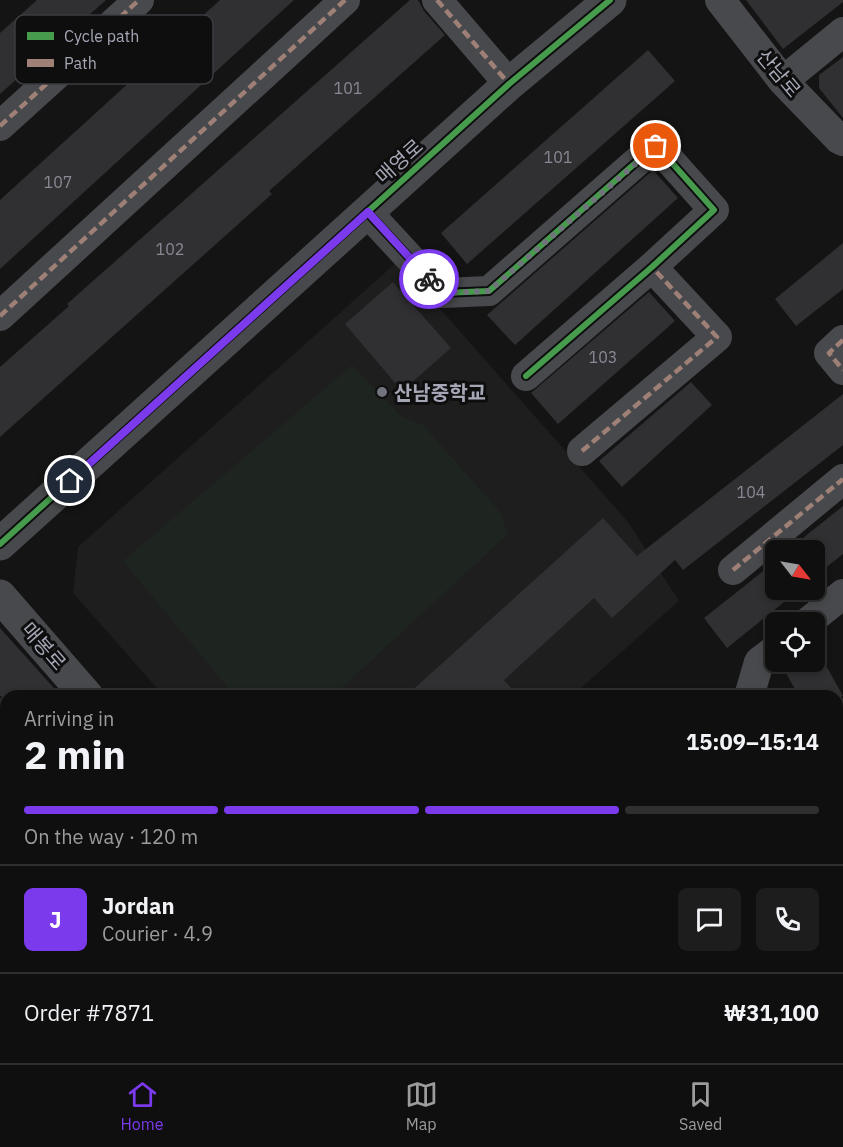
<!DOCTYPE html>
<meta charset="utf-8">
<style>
body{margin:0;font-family:"IBM Plex Sans","Noto Sans KR",sans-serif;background:#1d1d1d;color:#f1f3f6;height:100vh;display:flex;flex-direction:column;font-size:22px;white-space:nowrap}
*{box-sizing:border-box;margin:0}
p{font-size:20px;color:#9b9c9e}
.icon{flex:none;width:33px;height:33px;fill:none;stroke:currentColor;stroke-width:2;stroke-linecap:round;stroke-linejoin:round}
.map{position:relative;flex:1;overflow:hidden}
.details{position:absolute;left:0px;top:690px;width:843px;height:374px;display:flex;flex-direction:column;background:#0f0f0f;border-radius:18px 18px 0 0;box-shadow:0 3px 9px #0003,0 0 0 2px #2f2f2f}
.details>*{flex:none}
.needle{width:39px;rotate:121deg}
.fabs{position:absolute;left:765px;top:540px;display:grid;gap:12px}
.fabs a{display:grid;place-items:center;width:60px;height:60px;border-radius:9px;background:#0f0f0f;box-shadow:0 3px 9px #0003,0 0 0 2px #2f2f2f;font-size:30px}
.pin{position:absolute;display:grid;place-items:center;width:51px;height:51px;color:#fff;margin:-26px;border:3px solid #fff;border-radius:50%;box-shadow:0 2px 6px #0007}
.courier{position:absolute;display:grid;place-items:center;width:60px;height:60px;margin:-30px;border:4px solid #7c3aed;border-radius:50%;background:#fff;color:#222;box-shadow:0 2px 8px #0007}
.overview em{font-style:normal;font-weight:700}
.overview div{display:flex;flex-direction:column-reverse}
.overview{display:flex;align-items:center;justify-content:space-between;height:102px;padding:0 24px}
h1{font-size:39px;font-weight:700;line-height:45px}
.bar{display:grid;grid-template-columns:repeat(4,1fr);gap:9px 6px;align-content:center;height:72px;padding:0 24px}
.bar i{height:8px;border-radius:4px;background:#2f2f2f}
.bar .active{background:#7c3aed}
.bar p{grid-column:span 4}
.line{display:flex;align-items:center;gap:15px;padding:0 24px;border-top:2px solid #2f2f2f}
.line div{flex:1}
.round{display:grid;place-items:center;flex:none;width:63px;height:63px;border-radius:9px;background:#1d1d1d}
.dock{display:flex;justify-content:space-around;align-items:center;height:84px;border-top:2px solid #2f2f2f;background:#0f0f0f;font-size:16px;color:#9b9c9e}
.dock a{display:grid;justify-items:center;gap:3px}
.dock .active{color:#7c3aed}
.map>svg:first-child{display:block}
.built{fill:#1e1e1f}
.green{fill:#1e241f}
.building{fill:#303032}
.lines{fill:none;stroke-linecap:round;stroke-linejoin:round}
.path{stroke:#4a4a4e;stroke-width:4;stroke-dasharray:3 4.5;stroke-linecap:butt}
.minor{stroke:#48494c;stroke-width:30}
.tertiary{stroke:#48494c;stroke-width:33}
.quiet{stroke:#9e8076;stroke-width:4.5;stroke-dasharray:9 4.5;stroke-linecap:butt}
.cycleway-casing{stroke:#0e0e0f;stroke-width:10}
.cycleway{stroke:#469c4c;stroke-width:6}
.done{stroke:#72747d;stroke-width:6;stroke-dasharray:0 10.8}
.route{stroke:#7c3aed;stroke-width:8}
.poi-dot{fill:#72747d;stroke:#0e0e0f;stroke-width:2}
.labels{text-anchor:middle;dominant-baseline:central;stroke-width:6;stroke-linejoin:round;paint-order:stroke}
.number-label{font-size:16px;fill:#888994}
.street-label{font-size:20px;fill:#a5a7b5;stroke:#0e0e0f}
.poi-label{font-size:20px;font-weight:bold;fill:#a5a7b5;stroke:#0e0e0f;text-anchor:start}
.key{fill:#0e0e0f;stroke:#3b3c41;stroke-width:1.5}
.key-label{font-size:16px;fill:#a5a7b5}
</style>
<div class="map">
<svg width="843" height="1063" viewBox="0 0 843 1063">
<rect width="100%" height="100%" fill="#141414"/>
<!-- built -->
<path class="built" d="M398 261 628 522 679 601 572 696H164L73 593 78 547Z"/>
<!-- green -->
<path class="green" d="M352 365 401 416 423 425 502 514 507 535 333 696H235L123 561Z"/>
<!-- building -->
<path class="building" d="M37 0H106L0 94V33Z
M220 0H294L0 269V200Z
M410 0H418L424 11 445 35 269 191 272 194 0 437V367L69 306 67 304Z
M746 0H843V2L783 49Z
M648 50 675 81 467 264 441 233Z
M843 57V118L819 88V75Z
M653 170 678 198 515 345 487 315Z
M843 243V289L796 326 775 299Z
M393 282 451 348 402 391 345 324Z
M649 292 675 321 558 424 531 393Z
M691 382 712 405 622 487 599 461Z
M843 394V445L683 570 675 560 612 618 594 598 504 680 518 696H406L603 518 637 556Z
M843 506V554L814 577V550H788Z
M776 561V590H799L727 648 704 618Z
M0 628 61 696H0Z
M789 662H824L843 696H799L787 675Z"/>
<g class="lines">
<!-- path -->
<path class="path" d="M150 1063 156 1058"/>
<!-- minor -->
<path class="minor" d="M437 0 509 84
M720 0 783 81 839 139 843 141
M783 81 843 32
M0 126 139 0
M367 212 442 293 489 291 656 145 714 210 652 267 526 376
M0 316 345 0
M843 340 829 353 843 370
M582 451 717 337 652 267
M733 570 843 479
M808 622 843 594
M753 696 750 693 759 662 776 649
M837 822 843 831
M0 889 6 895
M0 1006 6 1000"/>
<!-- tertiary -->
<path class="tertiary" d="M0 544 509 84 610 0
M0 596 87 696
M410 1058 415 1063"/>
<!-- quiet -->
<path class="quiet" d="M437 0 509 84
M0 126 139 0
M0 316 345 0
M843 340 829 353 843 370
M582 451 717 337 652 267
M733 570 843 479"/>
<defs>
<path id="cycleway" d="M367 212 442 293 489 291 656 145 714 210 652 267 526 376
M0 544 509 84 610 0"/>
</defs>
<!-- cycleway casing -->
<use href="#cycleway" class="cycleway-casing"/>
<!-- cycleway -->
<use href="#cycleway" class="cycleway"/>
</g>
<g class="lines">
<!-- done -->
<path class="done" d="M429 279 442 293 489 291 656 146"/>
<!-- route -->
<path class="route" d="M70 481 368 212 429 279"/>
</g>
<!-- markers -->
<circle class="poi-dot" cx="382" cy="392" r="6"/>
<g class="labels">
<!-- number labels -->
<g class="number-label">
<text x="348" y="88">101</text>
<text x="558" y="157">101</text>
<text x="58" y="182">107</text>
<text x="170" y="249">102</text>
<text x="603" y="357">103</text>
<text x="751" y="492">104</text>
</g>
<!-- street labels -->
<g class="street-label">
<text transform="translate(779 73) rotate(50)">산남로</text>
<text transform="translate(399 161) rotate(-42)">매영로</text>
<text transform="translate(44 646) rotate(49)">매봉로</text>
</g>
<!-- poi labels -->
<g class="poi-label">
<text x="394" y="392">산남중학교</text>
</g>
</g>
<!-- legend -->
<rect x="15" y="15" width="198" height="69" rx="9" class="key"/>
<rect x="27" y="32" width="27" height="8" fill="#469c4c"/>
<rect x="27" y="59" width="27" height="8" fill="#9e8076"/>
<g class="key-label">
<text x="64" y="42">Cycle path</text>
<text x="64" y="69">Path</text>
</g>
</svg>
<div class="fabs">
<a><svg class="needle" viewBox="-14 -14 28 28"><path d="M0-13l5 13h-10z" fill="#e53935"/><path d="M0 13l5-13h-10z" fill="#9b9c9e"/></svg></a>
<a><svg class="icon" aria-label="locate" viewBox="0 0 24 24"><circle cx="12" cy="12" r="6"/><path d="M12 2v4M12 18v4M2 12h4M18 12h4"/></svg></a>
</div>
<div class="pin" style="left:656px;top:146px;background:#ea580c"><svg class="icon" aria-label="bag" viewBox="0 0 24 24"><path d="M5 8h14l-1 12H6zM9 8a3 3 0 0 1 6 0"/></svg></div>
<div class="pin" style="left:70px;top:481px;background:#1f2937"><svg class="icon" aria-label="home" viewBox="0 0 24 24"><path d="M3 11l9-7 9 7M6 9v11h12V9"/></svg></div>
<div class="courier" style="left:429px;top:279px"><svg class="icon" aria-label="bike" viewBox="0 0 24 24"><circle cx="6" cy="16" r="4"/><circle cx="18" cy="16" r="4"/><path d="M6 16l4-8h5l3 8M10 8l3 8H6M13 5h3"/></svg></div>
<section class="details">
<div class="overview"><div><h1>2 min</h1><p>Arriving in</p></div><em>15:09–15:14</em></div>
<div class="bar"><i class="active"></i><i class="active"></i><i class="active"></i><i></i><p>On the way · 120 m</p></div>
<div class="line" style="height:108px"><b class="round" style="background:#7c3aed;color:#fff">J</b><div><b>Jordan</b><p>Courier · 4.9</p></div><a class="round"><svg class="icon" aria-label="chat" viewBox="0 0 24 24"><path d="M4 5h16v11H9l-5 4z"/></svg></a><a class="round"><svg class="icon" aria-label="phone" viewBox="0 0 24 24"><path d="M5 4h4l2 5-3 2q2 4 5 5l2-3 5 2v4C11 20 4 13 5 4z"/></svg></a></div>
<div class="line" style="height:78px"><div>Order #7871</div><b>₩31,100</b></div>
</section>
</div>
<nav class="dock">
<a class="active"><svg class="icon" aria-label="home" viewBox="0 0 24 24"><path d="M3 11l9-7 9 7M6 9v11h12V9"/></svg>Home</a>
<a><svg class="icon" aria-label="map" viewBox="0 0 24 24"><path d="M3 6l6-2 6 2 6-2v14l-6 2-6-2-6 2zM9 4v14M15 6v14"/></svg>Map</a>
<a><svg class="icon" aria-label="saved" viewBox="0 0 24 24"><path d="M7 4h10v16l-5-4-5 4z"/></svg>Saved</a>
</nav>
